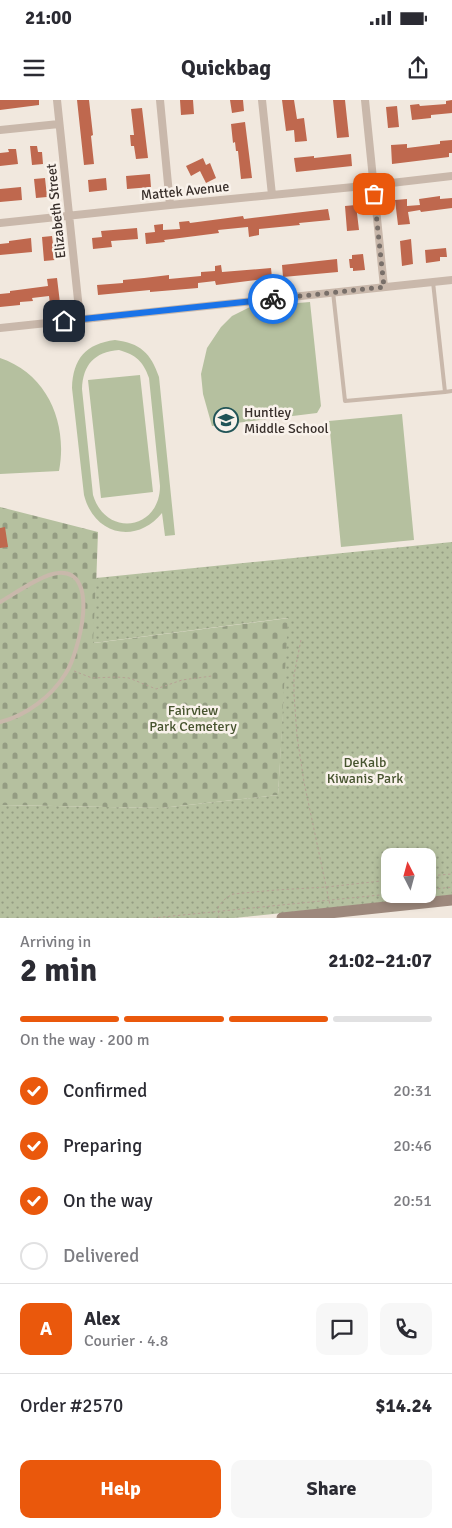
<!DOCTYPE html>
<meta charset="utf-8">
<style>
body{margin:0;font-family:Signika,sans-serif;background:#f7f7f7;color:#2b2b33;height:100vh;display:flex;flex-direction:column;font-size:19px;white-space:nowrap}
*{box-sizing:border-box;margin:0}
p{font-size:16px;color:#7c7c81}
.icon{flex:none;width:28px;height:28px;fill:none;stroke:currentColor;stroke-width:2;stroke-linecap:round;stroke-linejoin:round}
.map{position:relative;height:818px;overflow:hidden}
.details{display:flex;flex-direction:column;background:#fff;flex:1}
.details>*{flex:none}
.needle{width:32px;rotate:354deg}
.fabs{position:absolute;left:381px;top:748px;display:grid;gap:10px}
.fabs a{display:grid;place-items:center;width:55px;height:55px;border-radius:10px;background:#fff;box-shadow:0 2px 8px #0003;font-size:25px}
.pin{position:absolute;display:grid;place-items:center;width:42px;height:42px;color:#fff;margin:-21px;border-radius:10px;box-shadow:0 2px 8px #0006}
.courier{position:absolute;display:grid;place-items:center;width:50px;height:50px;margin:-25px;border:4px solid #1a73e8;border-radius:50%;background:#fff;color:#222;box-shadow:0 1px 6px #0007}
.headline em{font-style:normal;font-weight:700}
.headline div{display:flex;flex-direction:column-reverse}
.headline{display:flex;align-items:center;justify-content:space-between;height:85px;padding:0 20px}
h1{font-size:32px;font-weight:700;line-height:38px}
.bar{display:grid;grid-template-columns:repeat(4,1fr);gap:8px 5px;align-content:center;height:60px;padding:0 20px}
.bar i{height:6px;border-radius:4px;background:#e1e1e2}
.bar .active{background:#ea580c}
.bar p{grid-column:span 4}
.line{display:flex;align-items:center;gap:12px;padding:0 20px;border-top:1px solid #e1e1e2}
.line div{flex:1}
.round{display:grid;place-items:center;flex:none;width:52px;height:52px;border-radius:10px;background:#f7f7f7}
ol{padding:0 20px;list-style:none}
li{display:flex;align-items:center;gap:15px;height:55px}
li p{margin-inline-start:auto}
li .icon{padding:5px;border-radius:50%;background:#ea580c;color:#fff;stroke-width:4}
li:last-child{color:#7c7c81}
li i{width:28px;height:28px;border:2px solid #e1e1e2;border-radius:50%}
.action{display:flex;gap:10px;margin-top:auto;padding:10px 20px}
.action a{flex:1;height:58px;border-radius:10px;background:#ea580c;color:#fff;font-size:20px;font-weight:700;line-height:58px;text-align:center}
.action a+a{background:#f7f7f7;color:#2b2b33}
.status{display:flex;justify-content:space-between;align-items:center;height:35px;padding:0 25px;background:#fff;direction:ltr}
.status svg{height:14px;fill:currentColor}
header{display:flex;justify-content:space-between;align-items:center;height:65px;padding:0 20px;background:#fff;font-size:22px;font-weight:700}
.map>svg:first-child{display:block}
.grass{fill:#b5c09f;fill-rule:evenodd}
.cemetery{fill:url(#cemetery-stones)}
.park{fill:url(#park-dots);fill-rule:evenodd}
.building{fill:#bf684e}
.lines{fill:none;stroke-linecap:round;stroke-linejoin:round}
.path{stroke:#b5a295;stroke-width:1;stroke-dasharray:2.5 2.5;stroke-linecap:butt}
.lane{stroke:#c9b8ab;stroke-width:4}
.street{stroke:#c9b8ab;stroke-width:8}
.secondary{stroke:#9d887c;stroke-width:11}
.done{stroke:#786f69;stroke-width:5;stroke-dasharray:0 9}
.route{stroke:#1a73e8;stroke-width:6}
.labels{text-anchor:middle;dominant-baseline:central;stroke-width:5;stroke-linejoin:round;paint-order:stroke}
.street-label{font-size:14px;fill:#372e2a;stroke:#f9f2eb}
.poi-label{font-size:14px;fill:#372e2a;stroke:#f9f2eb;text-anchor:start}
.park-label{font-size:14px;fill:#47542f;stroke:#f9f2eb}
</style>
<div class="status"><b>21:00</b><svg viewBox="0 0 49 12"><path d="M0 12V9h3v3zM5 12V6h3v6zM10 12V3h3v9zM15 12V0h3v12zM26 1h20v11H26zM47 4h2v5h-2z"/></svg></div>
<header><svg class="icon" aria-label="menu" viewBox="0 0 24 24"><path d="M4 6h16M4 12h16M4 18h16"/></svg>Quickbag<svg class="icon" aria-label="share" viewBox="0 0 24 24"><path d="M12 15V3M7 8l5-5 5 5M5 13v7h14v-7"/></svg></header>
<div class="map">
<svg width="452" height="818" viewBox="0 0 452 818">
<defs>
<pattern id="cemetery-stones" width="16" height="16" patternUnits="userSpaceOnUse" patternTransform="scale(1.25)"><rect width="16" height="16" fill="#b5c09f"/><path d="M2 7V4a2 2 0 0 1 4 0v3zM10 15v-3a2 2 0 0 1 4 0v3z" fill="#949c82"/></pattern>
<pattern id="park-dots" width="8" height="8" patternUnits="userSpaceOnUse" patternTransform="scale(1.25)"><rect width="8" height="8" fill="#b5c09f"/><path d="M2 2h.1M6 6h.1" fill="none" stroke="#949c82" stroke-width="1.8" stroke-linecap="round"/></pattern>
</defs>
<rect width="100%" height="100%" fill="#f1e8de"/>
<!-- grass -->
<path class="grass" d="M310 202 321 306 317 313 212 326 203 294 201 274 207 248 221 227 232 216 250 207Z
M115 240C140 243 151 253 159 277L175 435 165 436 162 413C136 445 94 435 84 395L72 288C73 258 86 244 115 240ZM119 250C136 255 143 261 149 278L160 386C160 430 106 438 93 395L82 289C83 265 94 252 119 250Z
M0 258C48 274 68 324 59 371L0 374Z
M140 275 153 392 101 398 88 280Z
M402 314 414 440 341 447 329 321Z"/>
<!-- cemetery -->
<path class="cemetery" d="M0 407 98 432 94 543 289 518 278 695 161 708 0 705Z"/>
<!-- park -->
<path class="park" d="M452 442V795L234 818H0V705L161 708 278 695 288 518 93 543 96 478ZM390 756H428V794H390Z"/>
<!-- building -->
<path class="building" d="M0 0H39V5L0 10Z
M77 0H89L93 35 91 36 94 64 84 65Z
M180 0H193L194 14 181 15Z
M230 0H243L244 11 232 13Z
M282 0H294L297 19 304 18 307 41 295 42 294 30 286 31Z
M333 0H345L349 37 337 38Z
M452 0V13L431 15V18L412 20 410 5 419 4 420 6 446 4V1Z
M397 6 399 27 388 28 386 7Z
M142 8 148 58 136 59 134 46H131L130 35H134L131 9Z
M245 22 252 78 241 79 238 51H236L235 42 233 43 231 24Z
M452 40V53H449V57L392 64 391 45 407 44V48L440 44V41Z
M30 46H37L38 52H42L43 64 32 65Z
M8 49H16L18 64 0 66V53L9 52Z
M351 54 352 66 296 72 294 58 314 56V58Z
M203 58 206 65 210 63 216 78 206 83 200 71 191 76 186 66Z
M150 74 151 87 127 89 126 76Z
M45 78 47 97 36 98 34 79Z
M106 78 107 90 89 92 88 80Z
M21 87 22 100 0 102V89Z
M440 96V99L452 98V108L421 112 420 110 408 112 410 124 398 125 395 100 407 99V106L420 105 419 99Z
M356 105 359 130 347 131 345 106Z
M328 109 330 120 299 123 300 125 259 129V135L249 137 248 127 218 130 219 133 164 140 165 142 146 144 145 133 155 132 154 125 163 124V130L180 129 179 122 189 121 190 123 243 116 244 119Z
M137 128 138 139 111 141 112 147 93 149 92 138 102 137 101 131Z
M52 136 55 160 44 161 42 137Z
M31 138 32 152 0 155V144L9 143V141Z
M411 139 413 164 402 166 400 141Z
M446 148 447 157H440V161L426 163 425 150Z
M363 154 365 170 353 171V168H350L349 159H352V155Z
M337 159 338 172 283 177 282 165Z
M221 165 222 172 271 168 272 178 216 185 215 181 198 183V188L150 192V190L98 195 97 185 123 183V180L144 178 169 175V179L201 176V172L215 171V166Z
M57 178 60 203 50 204 49 196 32 198 33 201 20 202V205L0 207V194L10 193V191L48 186 47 179Z
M5 427 8 447 0 448V428Z"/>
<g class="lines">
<!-- path -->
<path class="path" d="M301 540 294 575V594L297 636 304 682 330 805
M74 571 92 578 116 577 129 578 156 589 182 580 212 576
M428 776 452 774
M428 790 452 787
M153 818 390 794
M219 818 218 807 226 798 233 794 276 790 327 787 390 780"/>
<!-- lane -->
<path class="lane" d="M433 182 445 292 452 291
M333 192 345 301 445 292
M0 502C14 494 43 474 58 473 102 469 78 554 66 573 52 596 26 616 0 622"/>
<!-- street -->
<path class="street" d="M57 0 80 219
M160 0 170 105
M262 0 272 95
M365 0 384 187
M0 30 59 24
M0 123 170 105 374 85 452 76
M0 228 452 180"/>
<!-- secondary -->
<path class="secondary" d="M282 818 452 800"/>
</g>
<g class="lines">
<!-- done -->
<path class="done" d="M273 199 384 187 374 94"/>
<!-- route -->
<path class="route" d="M64 221 273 199"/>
</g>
<!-- icons -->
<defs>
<symbol id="school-ring" viewBox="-11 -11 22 22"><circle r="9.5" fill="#f9f2eb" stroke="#215457" stroke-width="1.5"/><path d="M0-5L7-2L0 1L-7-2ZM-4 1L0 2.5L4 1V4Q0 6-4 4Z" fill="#215457"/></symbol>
</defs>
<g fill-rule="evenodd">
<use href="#school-ring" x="212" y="306" width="28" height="28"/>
</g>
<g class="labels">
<!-- street labels -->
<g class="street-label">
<text transform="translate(185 91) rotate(-6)">Mattek Avenue</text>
<text transform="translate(56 111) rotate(-96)">Elizabeth Street</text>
</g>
<!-- poi labels -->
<g class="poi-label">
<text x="244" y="312">Huntley<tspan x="244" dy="16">Middle School</tspan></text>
</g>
<!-- park labels -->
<g class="park-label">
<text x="193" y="610">Fairview<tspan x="193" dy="16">Park Cemetery</tspan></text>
<text x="365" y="662">DeKalb<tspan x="365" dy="16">Kiwanis Park</tspan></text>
</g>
</g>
</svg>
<div class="fabs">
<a><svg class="needle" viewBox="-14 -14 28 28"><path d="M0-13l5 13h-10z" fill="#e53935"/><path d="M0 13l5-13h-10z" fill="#7c7c81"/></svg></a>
</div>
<div class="pin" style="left:374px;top:94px;background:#ea580c"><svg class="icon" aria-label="bag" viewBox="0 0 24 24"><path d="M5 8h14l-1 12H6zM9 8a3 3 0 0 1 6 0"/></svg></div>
<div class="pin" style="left:64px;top:221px;background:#1f2937"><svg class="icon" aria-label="home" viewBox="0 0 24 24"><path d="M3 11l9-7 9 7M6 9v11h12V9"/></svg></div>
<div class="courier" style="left:273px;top:199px"><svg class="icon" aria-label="bike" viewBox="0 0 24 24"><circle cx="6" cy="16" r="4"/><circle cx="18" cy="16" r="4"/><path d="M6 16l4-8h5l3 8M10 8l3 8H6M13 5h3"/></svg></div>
</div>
<section class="details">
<div class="headline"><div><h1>2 min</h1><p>Arriving in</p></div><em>21:02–21:07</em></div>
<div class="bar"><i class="active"></i><i class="active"></i><i class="active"></i><i></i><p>On the way · 200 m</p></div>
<ol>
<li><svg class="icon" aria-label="check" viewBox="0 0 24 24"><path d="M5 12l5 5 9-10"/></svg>Confirmed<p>20:31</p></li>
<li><svg class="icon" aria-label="check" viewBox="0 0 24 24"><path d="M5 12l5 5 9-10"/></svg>Preparing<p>20:46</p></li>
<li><svg class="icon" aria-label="check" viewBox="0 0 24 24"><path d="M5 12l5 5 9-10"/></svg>On the way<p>20:51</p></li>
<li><i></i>Delivered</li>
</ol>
<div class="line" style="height:90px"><b class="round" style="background:#ea580c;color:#fff">A</b><div><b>Alex</b><p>Courier · 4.8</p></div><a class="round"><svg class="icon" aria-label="chat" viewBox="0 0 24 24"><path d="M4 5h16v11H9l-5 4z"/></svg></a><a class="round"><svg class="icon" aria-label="phone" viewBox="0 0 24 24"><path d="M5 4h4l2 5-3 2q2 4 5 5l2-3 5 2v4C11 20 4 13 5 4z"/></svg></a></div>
<div class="line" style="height:65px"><div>Order #2570</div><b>$14.24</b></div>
<div class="action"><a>Help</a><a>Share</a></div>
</section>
